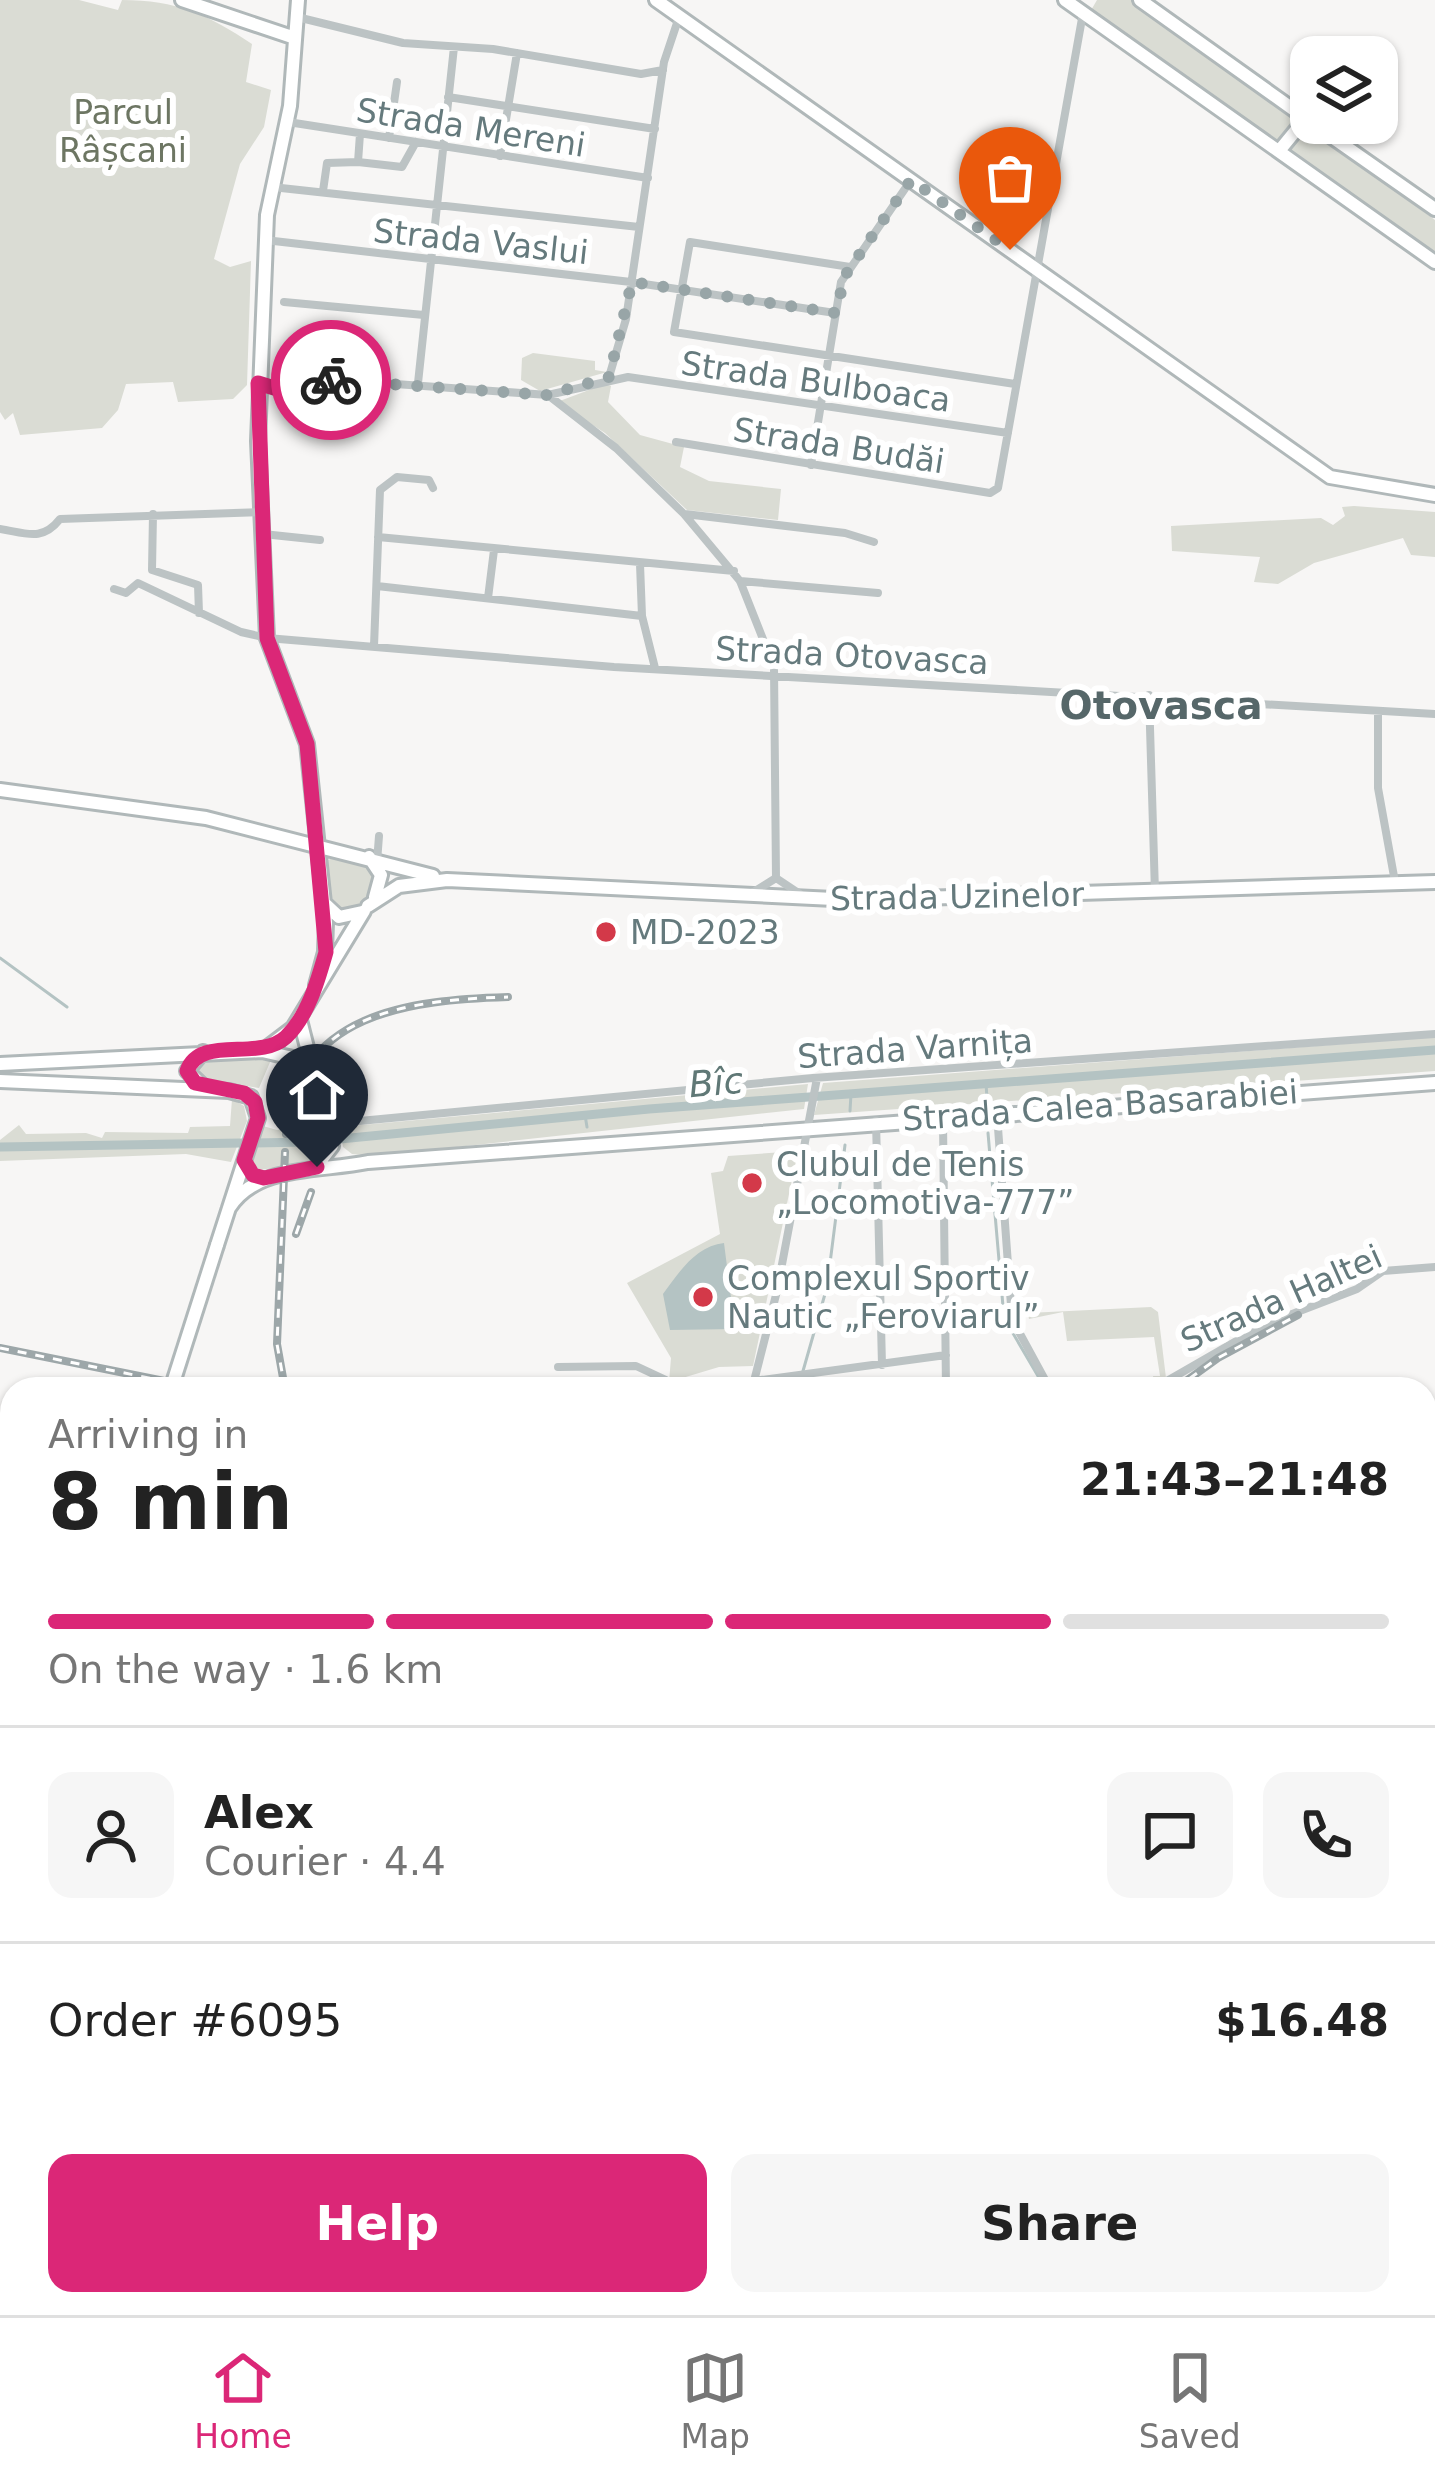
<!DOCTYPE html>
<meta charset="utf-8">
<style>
:root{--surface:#fff;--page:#f6f6f6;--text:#222;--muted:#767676;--line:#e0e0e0;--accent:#db2777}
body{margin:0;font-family:"DejaVu Sans",sans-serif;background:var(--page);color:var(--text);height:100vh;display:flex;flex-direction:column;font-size:45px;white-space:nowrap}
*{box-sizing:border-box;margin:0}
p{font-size:39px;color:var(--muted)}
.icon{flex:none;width:66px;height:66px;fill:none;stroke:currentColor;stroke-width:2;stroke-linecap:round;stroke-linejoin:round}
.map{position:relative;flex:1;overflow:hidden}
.sheet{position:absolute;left:0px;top:1377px;width:1437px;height:939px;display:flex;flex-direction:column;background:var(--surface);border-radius:36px 36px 0 0;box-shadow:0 3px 9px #0004}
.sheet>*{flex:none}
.fabs{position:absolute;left:1290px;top:36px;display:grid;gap:24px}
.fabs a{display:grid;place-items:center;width:108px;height:108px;border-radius:24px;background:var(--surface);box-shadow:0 3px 9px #0004;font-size:60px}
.pin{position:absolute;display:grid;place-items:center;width:102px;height:102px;color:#fff;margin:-123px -51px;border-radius:50% 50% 50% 0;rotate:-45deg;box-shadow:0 0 12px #0007}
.pin .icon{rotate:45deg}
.courier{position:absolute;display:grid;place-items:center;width:120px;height:120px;margin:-60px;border:9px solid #db2777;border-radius:50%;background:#fff;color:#222;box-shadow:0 3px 15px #0007}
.headline em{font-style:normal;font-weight:600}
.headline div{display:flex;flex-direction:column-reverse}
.headline{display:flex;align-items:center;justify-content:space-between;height:204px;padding:0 48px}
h1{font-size:78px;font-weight:600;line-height:90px}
.bar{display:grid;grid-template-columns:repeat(4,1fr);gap:18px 12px;align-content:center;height:144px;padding:0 48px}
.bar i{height:15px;border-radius:9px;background:var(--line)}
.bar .selected{background:var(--accent)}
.bar p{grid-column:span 4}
.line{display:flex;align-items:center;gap:30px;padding:0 48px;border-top:3px solid var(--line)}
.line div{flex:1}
.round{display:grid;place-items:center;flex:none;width:126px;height:126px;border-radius:24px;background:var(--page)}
.action{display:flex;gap:24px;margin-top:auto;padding:24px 48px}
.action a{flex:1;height:138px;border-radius:24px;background:var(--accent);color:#fff;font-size:48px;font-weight:600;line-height:138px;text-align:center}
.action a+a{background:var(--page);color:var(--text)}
.tab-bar{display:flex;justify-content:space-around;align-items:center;height:168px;border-top:3px solid var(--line);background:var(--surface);font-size:33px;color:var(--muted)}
.tab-bar a{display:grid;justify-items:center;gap:6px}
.tab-bar .selected{color:var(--accent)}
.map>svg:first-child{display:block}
</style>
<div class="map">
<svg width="1435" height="2315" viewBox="0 0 1435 2315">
<rect width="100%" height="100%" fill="#f7f6f5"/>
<path fill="#dadcd4" d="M0 0H79L118 10 122 0C176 0 209 15 252 44L246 82 271 90 264 127 240 164 214 259 230 267 251 261 247 385 233 399 178 402 173 382 126 384 118 410 102 428 20 435 13 413 5 420 0 412Z
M1097 0H1132L1299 118 1278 144 1090 12Z
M1310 128 1435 220V257L1288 152 1301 131Z
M533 353 595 361V370L607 372 540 391 521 380 522 358Z
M605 384 611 386 608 402 640 435 684 447 680 467 709 481 781 489 778 520 687 510 605 433 557 402Z
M1354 506 1435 512V557L1411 555 1403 538 1314 563 1278 584 1254 582 1260 557 1172 551 1171 526 1321 518 1333 525 1345 516 1342 507Z
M336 857 368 864 376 871 375 888 349 914 331 908 325 861Z
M1435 1037V1071L814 1115 823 1083Z
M258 1056 271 1060 259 1088 194 1078 190 1065 199 1058Z
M808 1084 804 1109 374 1156 352 1154 343 1147 340 1127Z
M232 1099 244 1106 247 1121 231 1162 186 1154 0 1161V1140L19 1125 26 1134 86 1133 102 1138 105 1132 188 1133 190 1127 230 1126Z
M318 1123 321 1154 316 1161 260 1170 251 1163 263 1126 277 1130Z
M798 1151 753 1366 719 1367 669 1382 671 1358 627 1283 720 1234 711 1173 723 1171 728 1156Z
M1151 1307 1158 1312 1166 1378 1155 1386 1153 1376H1160L1154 1337 1067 1341 1063 1312 1029 1319 1028 1313Z
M1425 1959 1435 1964V2315H994L993 2304H1425Z"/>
<path fill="#b4c3c3" d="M724 1243 735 1329 670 1330 663 1294C679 1272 696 1246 724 1243Z"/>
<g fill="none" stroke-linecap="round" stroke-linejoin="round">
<path stroke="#b4c3c3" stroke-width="3" d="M0 958 67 1007
M986 1083 987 1099
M850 1111 851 1094
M585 1115 587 1127
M988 1133 1004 1318 1045 1388
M803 1371 827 1287 845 1145
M749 2315 752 2304"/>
<path stroke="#b4c3c3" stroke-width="9" d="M0 1147 309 1142 649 1109 1435 1050"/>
<g stroke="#b0b8b9" stroke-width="18">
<path id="major" d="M182 0 295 38
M298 0 290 106 267 215 258 441 267 638 307 744 326 922 325 952 316 985
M656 0 1330 477 1435 495
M1065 0 1435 262
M1140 0 1311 122
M1312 123 1435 209
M1279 151 1306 118
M0 790 206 818 433 876
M369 857 381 875 375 897
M324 903 339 917 362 912
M368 906 399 886 447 880 854 900 1435 882
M300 1020 332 1146 314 1169
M264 1050 293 1028 364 911
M203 1052 187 1071 204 1087
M0 1064 262 1051 293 1058 315 1081
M0 1081 229 1091 251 1097 258 1118 217 1245
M229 1208C257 1164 321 1172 368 1162L1435 1083
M0 1435 12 1436
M1425 1568 1435 1567
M1425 1945 1435 1951
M0 1957 12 1954
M0 2208 12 2205
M332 2304 335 2315"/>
</g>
<g stroke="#b0b7b8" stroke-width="21">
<path id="highway" d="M523 2304 525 2315
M537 2304 540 2315"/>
</g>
<path stroke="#bcc3c4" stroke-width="8" d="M297 17 403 43 493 49 641 74 663 70
M448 97 655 129
M288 122 648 178
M389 138 397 82
M500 156 517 53
M358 162 402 167 416 142
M272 187 639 227
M323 191 327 163 358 162 360 134
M265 240 631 282 835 313
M850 267 690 242 674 332 1015 384
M284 302 424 315
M609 377 626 319 664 62 679 17
M258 383 278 391 340 380 548 395 628 377 1008 433
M418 383 454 47
M548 395 616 448 684 514 740 581 774 667 776 878
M676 442 990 493 998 488 1083 13
M811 465 841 282 911 180
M153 514 152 570 198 585 199 613
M685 514 845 533 874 542
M0 529C26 533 42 542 60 519L261 512
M263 534 320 540
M378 537 734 571
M640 564 642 616 655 668
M740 581 878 593
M377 586 642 616
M114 589 126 593 138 583 241 632 267 638 614 667 1435 714
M488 598 494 550
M374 646 380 490 397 477 429 480 433 488
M1149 695 1155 892
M1378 711V788L1395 882
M377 862 379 836
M776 878 800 894
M752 893 776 878
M997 1114 1012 1319 1050 1389
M876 1121 882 1365
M943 1121 946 1389
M328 1124 813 1078 1435 1034
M558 1367 636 1366 666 1380 664 1389
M754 1381 946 1355
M752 1389 777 1291 817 1078
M1153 1389 1266 1324 1357 1289 1383 1271 1435 1267
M0 1457V1463
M0 1550 12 1548
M0 1631 12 1630
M1425 1660 1435 1659
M1425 1721 1435 1718
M0 1776 12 1774
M1425 1779 1435 1782
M0 1845 12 1847
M0 2045 12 2043
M24 2304 27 2315
M177 2304 180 2315
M439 2304 442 2315
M571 2304 572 2315
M981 2304 984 2315
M469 2315 513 2304
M710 2315V2304"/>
<use href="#major" stroke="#fff" stroke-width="12"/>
<use href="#highway" stroke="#fff" stroke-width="15"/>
<g stroke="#9da7a9" stroke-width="8">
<path id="rail" d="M286 1134C295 1012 411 1000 508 997
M296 1234 311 1192
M0 1348 204 1389
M285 1389 277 1344 285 1152
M1175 1389 1218 1358 1298 1315
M1335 1389 1340 1387
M1425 1434 1435 1435
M1425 1492 1435 1491
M1425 1522 1435 1519"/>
</g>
<use href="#rail" stroke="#fff" stroke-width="3" stroke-dasharray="9" stroke-linecap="butt"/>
<g stroke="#b0b8b9" stroke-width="18" stroke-linecap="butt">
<path id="major-bridge" d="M171 1389 217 1245"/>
</g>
<use href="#major-bridge" stroke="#fff" stroke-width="12"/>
</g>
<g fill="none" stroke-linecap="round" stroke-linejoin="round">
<path stroke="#98a5a7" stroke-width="12" stroke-dasharray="0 21.6" d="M331 380 548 395 609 377 632 282 835 313 846 274 911 180 1010 250"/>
<path stroke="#db2777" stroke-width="15" d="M317 1167 264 1178 253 1175 244 1160 258 1118 255 1102 244 1093 195 1083 187 1071C200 1034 259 1062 286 1037 308 1016 318 980 326 952L307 744 267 638 258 383 284 391 331 380"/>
</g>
<g fill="#d33949" stroke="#fff" stroke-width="4.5">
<circle cx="606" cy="932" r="12"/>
<circle cx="752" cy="1183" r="12"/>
<circle cx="703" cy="1297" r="12"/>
</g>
<g text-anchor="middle" stroke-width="12" stroke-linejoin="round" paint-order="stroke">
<g font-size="33" fill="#6d7663" stroke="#fff">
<text x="123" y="124">Parcul<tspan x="123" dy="38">Râșcani</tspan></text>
</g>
<g font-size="33" fill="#657a7d" stroke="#fff">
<text transform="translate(471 127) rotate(9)" y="12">Strada Mereni</text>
<text transform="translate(481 241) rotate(6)" y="12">Strada Vaslui</text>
<text transform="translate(816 381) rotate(8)" y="12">Strada Bulboaca</text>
<text transform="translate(839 445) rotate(9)" y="12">Strada Budăi</text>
<text transform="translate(852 655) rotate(3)" y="12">Strada Otovasca</text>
<text transform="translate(957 896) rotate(-1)" y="12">Strada Uzinelor</text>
<text transform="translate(915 1048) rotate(-4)" y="12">Strada Varnița</text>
<text transform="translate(1100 1105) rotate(-4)" y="12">Strada Calea Basarabiei</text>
<text transform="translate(1281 1298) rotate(-24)" y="12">Strada Haltei</text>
</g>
<g font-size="33" fill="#657a7d" stroke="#fff" text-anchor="start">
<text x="630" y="944">MD-2023</text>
<text x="776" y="1176">Clubul de Tenis<tspan x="776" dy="38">„Locomotiva-777”</tspan></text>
<text x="727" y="1290">Complexul Sportiv<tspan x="727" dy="38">Nautic „Feroviarul”</tspan></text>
</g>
<g font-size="36" font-style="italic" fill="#607876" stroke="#fff">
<text transform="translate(716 1082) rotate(-5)" y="13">Bîc</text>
</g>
<g font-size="39" font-weight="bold" fill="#566769" stroke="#fff">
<text x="1161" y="719">Otovasca</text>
</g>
</g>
</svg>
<div class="fabs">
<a><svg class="icon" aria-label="layers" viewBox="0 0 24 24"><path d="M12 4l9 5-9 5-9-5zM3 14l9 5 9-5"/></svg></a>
</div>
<div class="pin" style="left:1010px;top:250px;background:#ea580c"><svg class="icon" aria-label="bag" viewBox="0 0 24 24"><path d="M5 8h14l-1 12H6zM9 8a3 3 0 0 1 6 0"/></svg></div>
<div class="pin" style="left:317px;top:1167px;background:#1f2937"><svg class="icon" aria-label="home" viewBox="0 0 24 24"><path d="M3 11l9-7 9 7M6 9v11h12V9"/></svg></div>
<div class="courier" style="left:331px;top:380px"><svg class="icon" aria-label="bike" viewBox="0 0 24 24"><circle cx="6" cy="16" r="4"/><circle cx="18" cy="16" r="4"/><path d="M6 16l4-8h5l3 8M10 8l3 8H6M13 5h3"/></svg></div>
<section class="sheet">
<div class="headline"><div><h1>8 min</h1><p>Arriving in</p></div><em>21:43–21:48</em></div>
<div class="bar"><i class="selected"></i><i class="selected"></i><i class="selected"></i><i></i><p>On the way · 1.6 km</p></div>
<div class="line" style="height:216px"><a class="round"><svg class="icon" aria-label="person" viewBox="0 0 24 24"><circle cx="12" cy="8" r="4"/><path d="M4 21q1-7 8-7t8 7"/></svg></a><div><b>Alex</b><p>Courier · 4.4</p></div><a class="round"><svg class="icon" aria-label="chat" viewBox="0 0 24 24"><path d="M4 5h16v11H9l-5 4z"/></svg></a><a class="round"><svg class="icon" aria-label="phone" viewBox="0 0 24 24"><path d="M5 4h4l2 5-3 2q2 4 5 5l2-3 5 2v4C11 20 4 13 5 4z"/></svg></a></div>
<div class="line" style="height:156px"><div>Order #6095</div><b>$16.48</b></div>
<div class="action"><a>Help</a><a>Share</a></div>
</section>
</div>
<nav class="tab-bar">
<a class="selected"><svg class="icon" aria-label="home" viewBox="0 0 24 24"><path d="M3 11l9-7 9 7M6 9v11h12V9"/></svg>Home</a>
<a><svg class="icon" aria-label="map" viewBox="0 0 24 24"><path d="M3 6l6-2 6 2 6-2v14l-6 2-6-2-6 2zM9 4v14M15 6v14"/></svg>Map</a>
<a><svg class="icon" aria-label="saved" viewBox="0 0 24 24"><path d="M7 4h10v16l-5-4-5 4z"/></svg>Saved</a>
</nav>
